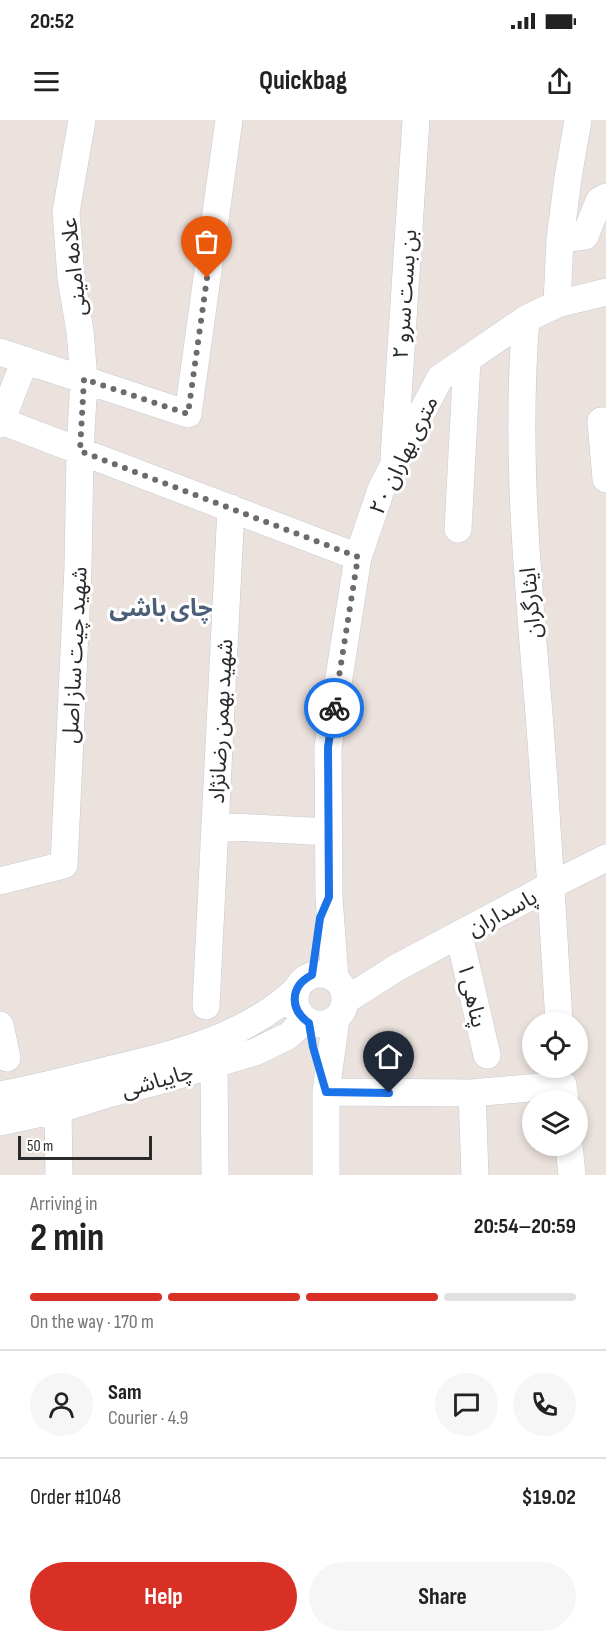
<!DOCTYPE html>
<meta charset="utf-8">
<style>
:root{--surface:#fff;--page:#f6f6f6;--text:#222;--muted:#767676;--line:#e0e0e0;--accent:#d93025}
body{margin:0;font-family:"Sofia Sans Condensed","Noto Sans Arabic",sans-serif;background:var(--page);color:var(--text);height:100vh;display:flex;flex-direction:column;font-size:22px;white-space:nowrap}
*{box-sizing:border-box;margin:0}
p{font-size:20px;color:var(--muted)}
.icon{flex:none;width:33px;height:33px;fill:none;stroke:currentColor;stroke-width:2;stroke-linecap:round;stroke-linejoin:round}
.map{position:relative;height:1055px;overflow:hidden}
.drawer{display:flex;flex-direction:column;background:var(--surface);flex:1}
.drawer>*{flex:none}
.tools{position:absolute;left:522px;top:892px;display:grid;gap:12px}
.tools a{display:grid;place-items:center;width:66px;height:66px;border-radius:50%;background:var(--surface);box-shadow:0 3px 9px #0003;font-size:30px}
.scale{position:absolute;left:18px;bottom:15px;width:134px;box-sizing:border-box;padding-left:6px;border:3px solid #2a2a2a;border-top:0;font-size:16px;line-height:21px;white-space:nowrap;color:#2a2a2a;-webkit-text-stroke:4px #fff;paint-order:stroke}
.pin{position:absolute;display:grid;place-items:center;width:51px;height:51px;color:#fff;margin:-62px -26px;border-radius:50% 50% 50% 0;rotate:-45deg;box-shadow:0 0 6px #0007}
.pin .icon{rotate:45deg}
.courier{position:absolute;display:grid;place-items:center;width:60px;height:60px;margin:-30px;border:4px solid #1a73e8;border-radius:50%;background:#fff;color:#222;box-shadow:0 2px 8px #0007}
.head em{font-style:normal;font-weight:700}
.head div{display:flex;flex-direction:column-reverse}
.head{display:flex;align-items:center;justify-content:space-between;height:102px;padding:0 30px}
h1{font-size:39px;font-weight:700;line-height:45px}
.bar{display:grid;grid-template-columns:repeat(4,1fr);gap:9px 6px;align-content:center;height:72px;padding:0 30px}
.bar i{height:8px;border-radius:4px;background:var(--line)}
.bar .current{background:var(--accent)}
.bar p{grid-column:span 4}
.line{display:flex;align-items:center;gap:15px;padding:0 30px;border-top:2px solid var(--line)}
.line div{flex:1}
.round{display:grid;place-items:center;flex:none;width:63px;height:63px;border-radius:32px;background:var(--page)}
.action{display:flex;gap:12px;margin-top:auto;padding:12px 30px}
.action a{flex:1;height:69px;border-radius:36px;background:var(--accent);color:#fff;font-size:24px;font-weight:700;line-height:69px;text-align:center}
.action a+a{background:var(--page);color:var(--text)}
.status{display:flex;justify-content:space-between;align-items:center;height:42px;padding:0 30px;background:var(--surface);direction:ltr}
.status svg{height:16px;fill:currentColor}
header{display:flex;justify-content:space-between;align-items:center;height:78px;padding:0 30px;background:var(--surface);font-size:27px;font-weight:700}
.map>svg:first-child{display:block}
</style>
<div class="status"><b>20:52</b><svg viewBox="0 0 49 12"><path d="M0 12V9h3v3zM5 12V6h3v6zM10 12V3h3v9zM15 12V0h3v12zM26 1h20v11H26zM47 4h2v5h-2z"/></svg></div>
<header><svg class="icon" aria-label="menu" viewBox="0 0 24 24"><path d="M4 6h16M4 12h16M4 18h16"/></svg>Quickbag<svg class="icon" aria-label="share" viewBox="0 0 24 24"><path d="M12 15V3M7 8l5-5 5 5M5 13v7h14v-7"/></svg></header>
<div class="map">
<svg width="606" height="1055" viewBox="0 0 606 1055">
<rect width="100%" height="100%" fill="#ebe1dd"/>
<g fill="none" stroke-linecap="round" stroke-linejoin="round">
<g stroke="#c5cbd3" stroke-width="28">
<path id="minor" d="M560 119 568 58 578 0
M557 184 560 119 585 116 599 81 606 77
M526 199C515 331 528 463 539 594 547 697 553 800 559 903
M0 232 188 294 229 0
M1 301 358 437
M0 304 25 240
M606 307 601 301 606 359
M394 337 416 0
M231 388 215 706 329 712
M458 409 467 240
M0 761 64 745 78 448 80 331 84 259 80 211 71 158 66 92 82 0
M459 815 487 935
M295 879a25 25 0 1 1 50 0a25 25 0 1 1-50 0Z
M335 859 329 777 328 627 358 437 382 367 440 258 526 199 557 184 606 172
M346 880 398 847 550 766 606 738
M206 886 215 706
M0 905 7 938
M214 944 215 1055
M326 972 472 973 475 1055
M472 973 563 965 565 981
M0 975C36 968 72 959 108 950 176 934 245 918 297 869
M58 989 59 1055
M0 1002 64 988 108 974 155 962 255 932 288 916 306 900
M569 1026 572 1055
M326 1055V972L336 899"/>
</g>
<use href="#minor" stroke="#fff" stroke-width="27"/>
</g>
<g fill="none" stroke-linecap="round" stroke-linejoin="round">
<path stroke="#6e6a69" stroke-width="6" stroke-dasharray="0 10.8" d="M207 158 188 294 84 259 80 331 358 437 334 588"/>
<path stroke="#1a73e8" stroke-width="8" d="M334 588 328 627 329 777 320 798 312 855C290 866 289 889 309 903L313 927 326 972 389 973"/>
</g>
<g text-anchor="middle" stroke-width="6" stroke-linejoin="round" paint-order="stroke">
<g font-size="22" fill="#2a2a2a" stroke="#fff">
<text transform="translate(73 147) rotate(-96)" y="8">علامه امینی</text>
<text transform="translate(404 174) rotate(-86)" y="8">بن بست سرو ۲</text>
<text transform="translate(403 335) rotate(-64)" y="8">۲۰ متری بهاران</text>
<text transform="translate(530 483) rotate(-95)" y="8">ایثارگران</text>
<text transform="translate(74 535) rotate(-87)" y="8">شهید چیت ساز اصل</text>
<text transform="translate(220 601) rotate(-87)" y="8">شهید بهمن رضانژاد</text>
<text transform="translate(502 792) rotate(-28)" y="8">پاسداران</text>
<text transform="translate(473 875) rotate(77)" y="8">پناهی ۱</text>
<text transform="translate(157 960) rotate(-16)" y="8">چایباشی</text>
</g>
<g font-size="24" font-weight="bold" fill="#4d5f78" stroke="#fff">
<text x="161" y="496">چای باشی</text>
</g>
</g>
</svg>
<div class="tools">
<a><svg class="icon" aria-label="locate" viewBox="0 0 24 24"><circle cx="12" cy="12" r="6"/><path d="M12 2v4M12 18v4M2 12h4M18 12h4"/></svg></a>
<a><svg class="icon" aria-label="layers" viewBox="0 0 24 24"><path d="M12 4l9 5-9 5-9-5zM3 14l9 5 9-5"/></svg></a>
</div>
<div class="scale">50 m</div>
<div class="pin" style="left:207px;top:158px;background:#ea580c"><svg class="icon" aria-label="bag" viewBox="0 0 24 24"><path d="M5 8h14l-1 12H6zM9 8a3 3 0 0 1 6 0"/></svg></div>
<div class="pin" style="left:389px;top:973px;background:#1f2937"><svg class="icon" aria-label="home" viewBox="0 0 24 24"><path d="M3 11l9-7 9 7M6 9v11h12V9"/></svg></div>
<div class="courier" style="left:334px;top:588px"><svg class="icon" aria-label="bike" viewBox="0 0 24 24"><circle cx="6" cy="16" r="4"/><circle cx="18" cy="16" r="4"/><path d="M6 16l4-8h5l3 8M10 8l3 8H6M13 5h3"/></svg></div>
</div>
<section class="drawer">
<div class="head"><div><h1>2 min</h1><p>Arriving in</p></div><em>20:54–20:59</em></div>
<div class="bar"><i class="current"></i><i class="current"></i><i class="current"></i><i></i><p>On the way · 170 m</p></div>
<div class="line" style="height:108px"><a class="round"><svg class="icon" aria-label="person" viewBox="0 0 24 24"><circle cx="12" cy="8" r="4"/><path d="M4 21q1-7 8-7t8 7"/></svg></a><div><b>Sam</b><p>Courier · 4.9</p></div><a class="round"><svg class="icon" aria-label="chat" viewBox="0 0 24 24"><path d="M4 5h16v11H9l-5 4z"/></svg></a><a class="round"><svg class="icon" aria-label="phone" viewBox="0 0 24 24"><path d="M5 4h4l2 5-3 2q2 4 5 5l2-3 5 2v4C11 20 4 13 5 4z"/></svg></a></div>
<div class="line" style="height:78px"><div>Order #1048</div><b>$19.02</b></div>
<div class="action"><a>Help</a><a>Share</a></div>
</section>
